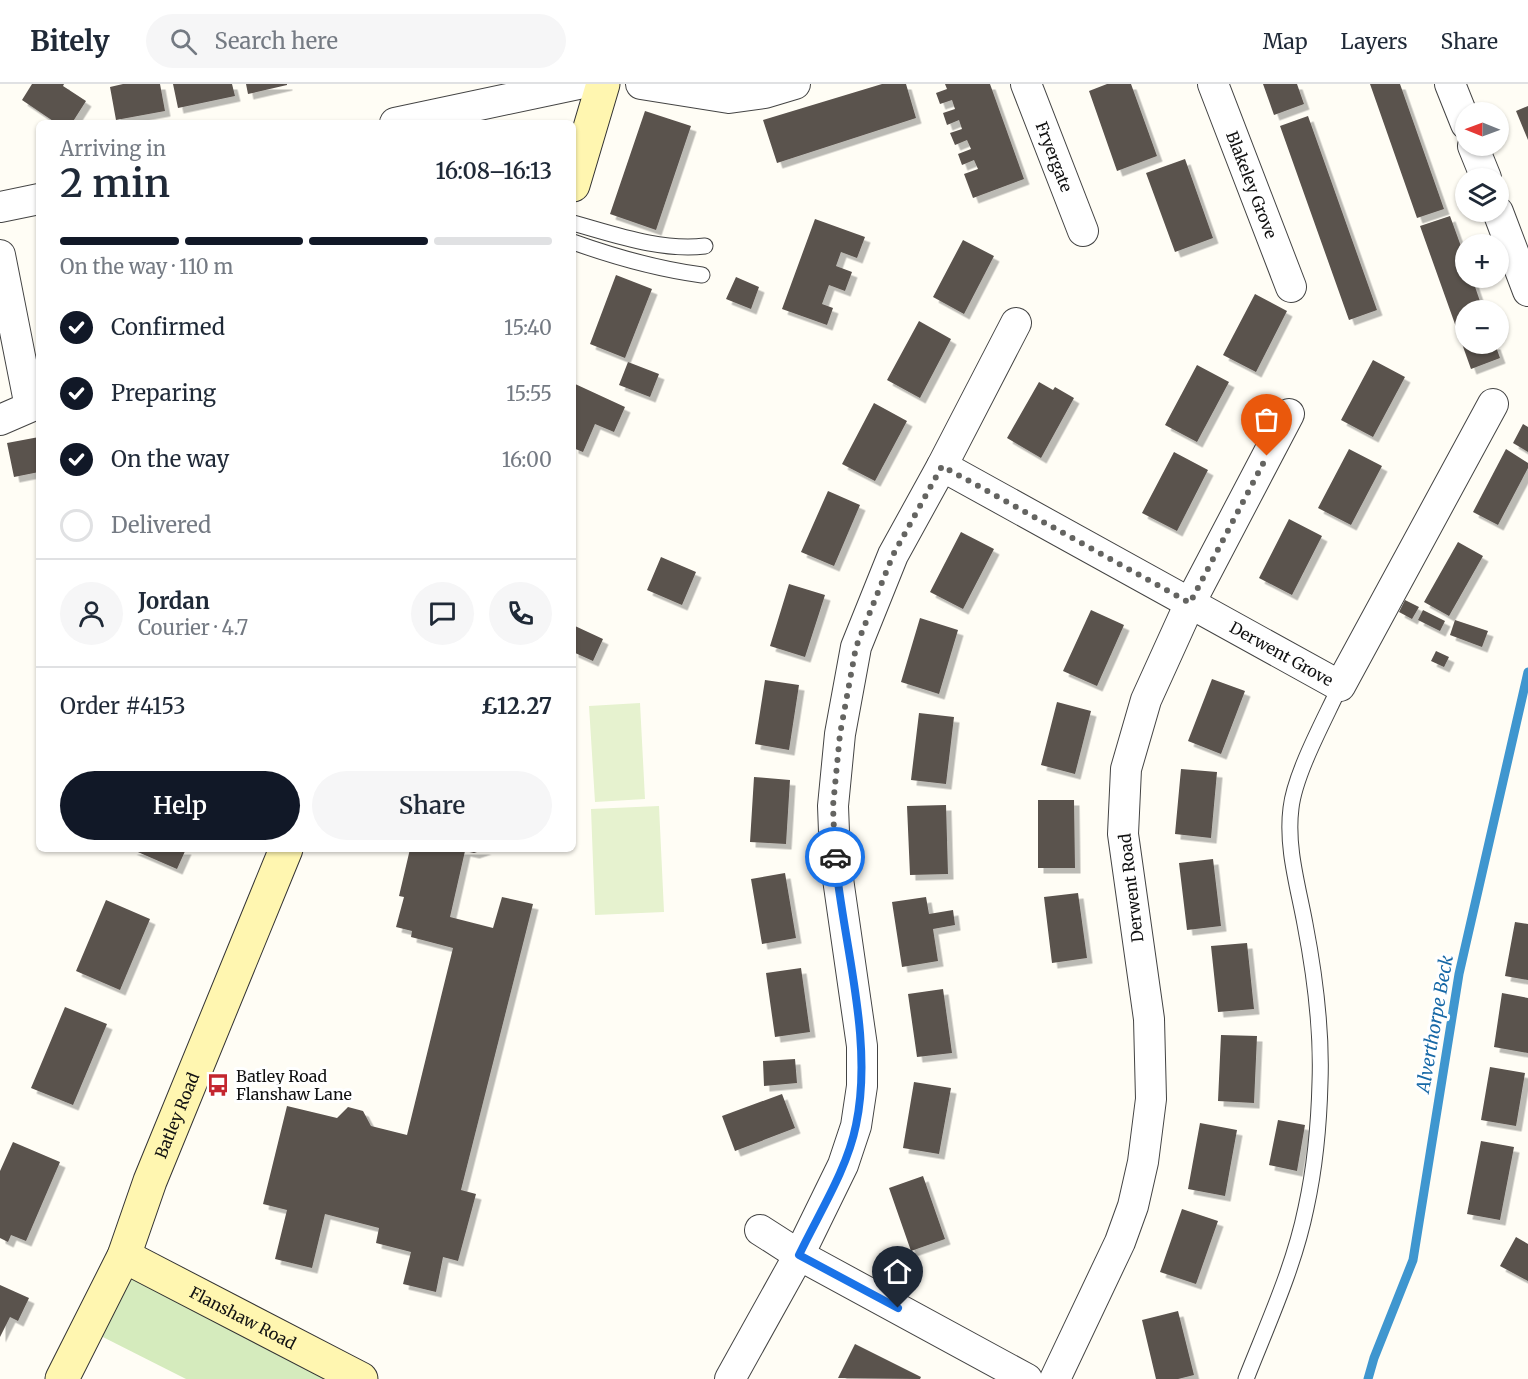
<!DOCTYPE html>
<meta charset="utf-8">
<style>
:root{--surface:#fff;--page:#f6f6f7;--text:#1f2937;--muted:#747a83;--line:#e0e1e3;--accent:#111827}
body{margin:0;font-family:Merriweather,serif;background:var(--page);color:var(--text);height:100vh;display:flex;flex-direction:column;font-size:22px;white-space:nowrap}
*{box-sizing:border-box;margin:0}
p{font-size:20px;color:var(--muted)}
.icon{flex:none;width:33px;height:33px;fill:none;stroke:currentColor;stroke-width:2;stroke-linecap:round;stroke-linejoin:round}
.map{position:relative;flex:1;overflow:hidden}
.panel{position:absolute;left:36px;top:36px;width:540px;height:732px;display:flex;flex-direction:column;background:var(--surface);border-radius:9px;box-shadow:0 2px 4px #0004}
.panel>*{flex:none}
.needle{width:39px;rotate:271deg}
.fabs{position:absolute;left:1455px;top:18px;display:grid;gap:12px}
.fabs a{display:grid;place-items:center;width:54px;height:54px;border-radius:50%;background:var(--surface);box-shadow:0 2px 4px #0004;font-size:30px}
.pin{position:absolute;display:grid;place-items:center;width:51px;height:51px;color:#fff;margin:-62px -26px;border-radius:50% 50% 50% 0;rotate:-45deg;box-shadow:0 0 6px #0007}
.pin .icon{rotate:45deg}
.courier{position:absolute;display:grid;place-items:center;width:60px;height:60px;margin:-30px;border:4px solid #1a73e8;border-radius:50%;background:#fff;color:#222;box-shadow:0 2px 8px #0007}
.headline em{font-style:normal;font-weight:600}
.headline div{display:flex;flex-direction:column-reverse}
.headline{display:flex;align-items:center;justify-content:space-between;height:102px;padding:0 24px}
h1{font-size:39px;font-weight:600;line-height:45px}
.bar{display:grid;grid-template-columns:repeat(4,1fr);gap:9px 6px;align-content:center;height:72px;padding:0 24px}
.bar i{height:8px;border-radius:4px;background:var(--line)}
.bar .selected{background:var(--accent)}
.bar p{grid-column:span 4}
.line{display:flex;align-items:center;gap:15px;padding:0 24px;border-top:2px solid var(--line)}
.line div{flex:1}
.round{display:grid;place-items:center;flex:none;width:63px;height:63px;border-radius:32px;background:var(--page)}
ol{padding:0 24px;list-style:none}
li{display:flex;align-items:center;gap:18px;height:66px}
li p{margin-inline-start:auto}
li .icon{padding:6px;border-radius:50%;background:var(--accent);color:#fff;stroke-width:4}
li:last-child{color:var(--muted)}
li i{width:33px;height:33px;border:3px solid var(--line);border-radius:50%}
.primary-button{display:flex;gap:12px;margin-top:auto;padding:12px 24px}
.primary-button a{flex:1;height:69px;border-radius:36px;background:var(--accent);color:#fff;font-size:24px;font-weight:600;line-height:69px;text-align:center}
.primary-button a+a{background:var(--page);color:var(--text)}
header{display:flex;align-items:center;gap:36px;box-sizing:border-box;height:84px;padding:0 30px;background:var(--surface);border-bottom:2px solid var(--line)}
header strong{font-size:28px}
nav{display:flex;gap:33px;margin-inline-start:auto;font-size:21px}
.search{width:420px;height:54px;background:var(--page);display:flex;align-items:center;gap:15px;box-sizing:border-box;padding:0 21px;border-radius:33px;color:var(--muted);font-size:22px}
.map>svg:first-child{display:block}
</style>
<header>
<strong>Bitely</strong>
<div class="search"><svg class="icon" aria-label="search" viewBox="0 0 24 24"><circle cx="10" cy="10" r="6"/><path d="M15 15l6 6"/></svg>Search here</div>
<nav><a>Map</a><a>Layers</a><a>Share</a></nav>
</header>
<div class="map">
<svg width="1528" height="1295" viewBox="0 0 1528 1295">
<defs>
<filter id="shadow"><feDropShadow dx="5.5" dy="5.5" stdDeviation="0" flood-color="#0004"/></filter>
</defs>
<rect width="100%" height="100%" fill="#fffdf5"/>
<path fill="#d5ebbd" d="M124 1172 361 1295H186L87 1245Z"/>
<path fill="#e6f2cf" d="M640 619 645 715 595 718 589 622Z
M659 722 664 828 595 831 591 725Z"/>
<g fill="none" stroke-linecap="round" stroke-linejoin="round">
<path stroke="#3f96cf" stroke-width="9" d="M1368 1295 1374 1274 1413 1176 1459 890 1528 588"/>
</g>
<path fill="#5a524d" filter="url(#shadow)" d="M32 0H64L63 2 86 17 72 39H56L22 16Z
M123 0H160L165 27 116 36 110 3Z
M173 0H232L235 12 178 24Z
M246 0H287V1L248 10Z
M882 0H906L916 34 777 79 763 36Z
M945 0H990L1024 95 973 114 964 90 978 85 974 76 962 81 958 70 971 65 967 56 955 61 950 49 962 45 959 36 947 41 943 29 955 25 952 16 940 20 936 9 947 5Z
M1107 0H1131L1157 72 1117 87 1089 7Z
M1263 0H1297L1304 20 1274 31Z
M1370 0H1400L1444 125 1417 134Z
M1528 22V56L1516 27Z
M645 27 691 42 656 146 610 130Z
M1308 32 1377 226 1349 236 1280 42Z
M1185 75 1213 154 1175 168 1146 89Z
M1450 132 1466 176V194H1472L1483 226H1466V260H1495L1500 274 1471 285 1420 142Z
M815 135 865 153 857 174 841 168 836 182 852 188 845 207 829 201 822 220 833 224 827 241 782 225Z
M963 156 994 172 964 230 933 213Z
M616 191 652 205 625 274 590 260Z
M736 193 759 203 751 225 726 215Z
M1255 210 1287 227 1256 288 1223 271Z
M919 237 951 255 920 314 887 296Z
M1373 276 1405 293 1373 353 1341 336Z
M628 278 659 290 650 313 619 301Z
M1197 281 1229 298 1197 358 1165 341Z
M1039 298 1053 306 1055 303 1074 314 1041 374 1007 354Z
M573 299 625 323 614 348 595 340 583 368 573 364Z
M874 319 907 337 875 397 842 380Z
M1523 340 1528 343V368L1513 359Z
M39 353V388L14 393 7 359Z
M1349 365 1382 382 1351 441 1318 424Z
M1506 365 1528 379V384L1498 441 1473 428Z
M1174 368 1208 386 1177 447 1142 429Z
M828 407 860 421 834 482 801 468Z
M1289 435 1322 452 1292 511 1259 494Z
M961 448 994 465 963 525 930 508Z
M1458 458 1483 472 1449 532 1424 518Z
M661 473 696 488 682 521 647 506Z
M789 500 825 511 805 573 770 562Z
M1405 516 1419 523 1412 535 1399 528Z
M1091 526 1124 541 1097 602 1063 587Z
M1423 526 1445 537 1440 547 1418 536Z
M920 534 958 546 939 610 901 598Z
M1455 536 1488 547 1482 563 1450 551Z
M575 542 603 555 593 577 573 568Z
M1436 567 1449 573 1444 583 1431 577Z
M1212 595 1245 607 1221 670 1188 657Z
M765 596 799 601 789 666 755 660Z
M1057 618 1091 627 1075 690 1041 681Z
M919 629 954 633 946 700 911 696Z
M1181 685 1217 688 1211 754 1175 750Z
M754 693 790 696 786 760 750 758Z
M1038 716H1074L1075 784H1038Z
M946 721 948 790 910 791 907 722Z
M131 765H186L177 785Z
M410 765H486L474 769 465 767 450 833 493 844 502 813 533 820 461 1106 476 1110 458 1177 443 1173 436 1208 403 1200 411 1168 376 1159 379 1144 325 1130 312 1184 275 1175 287 1126 263 1120 287 1022 337 1034 348 1023 363 1027 371 1042 407 1051 453 864 411 853 412 847 396 843 404 813 399 812Z
M1213 775 1221 842 1187 846 1179 779Z
M785 789 796 854 762 860 751 795Z
M1078 809 1087 874 1052 879 1044 813Z
M926 813 929 830 953 826 955 841 933 845 938 877 902 883 892 818Z
M106 816 150 835 120 906 76 887Z
M1515 838 1528 840V896L1505 892Z
M1247 859 1254 925 1218 928 1211 862Z
M801 884 810 948 775 953 766 889Z
M943 905 952 969 917 973 908 910Z
M1502 909 1528 914V969L1494 963Z
M65 923 107 940 73 1021 31 1004Z
M1221 951 1257 952 1254 1019 1218 1017Z
M795 975 797 999 764 1002 763 977Z
M1490 983 1525 989 1516 1042 1481 1036Z
M914 998 951 1004 939 1070 903 1064Z
M782 1010 795 1044 735 1067 722 1032Z
M1278 1036 1305 1041 1297 1087 1269 1081Z
M1200 1039 1237 1046 1225 1112 1188 1105Z
M1481 1057 1514 1063 1500 1136 1467 1130Z
M13 1058 60 1078 26 1157 11 1151 8 1158 0 1154V1087Z
M923 1092 945 1155 911 1167 889 1104Z
M1182 1125 1218 1137 1196 1200 1160 1188Z
M1516 1153 1528 1160V1197L1500 1182Z
M0 1201 29 1214 18 1237 10 1233 0 1253Z
M1178 1227 1194 1291 1178 1295H1156L1142 1236Z
M855 1260 921 1293 920 1295 838 1294Z"/>
<g fill="none" stroke-linecap="round" stroke-linejoin="round">
<g stroke="#444" stroke-width="17">
<path id="lane" d="M573 139C616 151 660 167 705 162
M573 158C615 173 657 185 702 191
M1246 1295C1268 1239 1294 1183 1306 1124 1315 1083 1319 1040 1320 998 1322 944 1315 892 1305 840 1298 802 1286 763 1291 724 1295 689 1325 635 1340 602"/>
</g>
<g stroke="#444" stroke-width="32">
<g id="street">
<path d="M641 0 729 14 765 9 795 0"/>
<path id="s1" d="M1026 0 1083 147"/>
<path id="s2" d="M1213 0 1291 203"/>
<path d="M1450 0 1466 40"/>
<path d="M395 39 578 0"/>
<path d="M1473 62 1486 94"/>
<path d="M0 123 39 115"/>
<path d="M1498 128 1528 207"/>
<path d="M0 171 30 323 0 336"/>
<path id="s3" d="M942 382 1340 602 1493 320"/>
<path d="M760 1146 799 1171 1027 1295"/>
<path d="M730 1295 799 1171 843 1081 856 1042 862 1002V962L835 774 833 722 840 650 856 563 893 471 942 382 1016 239"/>
<path d="M1055 1295 1120 1158 1133 1122 1143 1078 1151 1015 1149 935 1123 750 1126 685 1146 616 1190 519 1289 330"/>
</g>
</g>
<g stroke="#333" stroke-width="35">
<g id="secondary">
<path d="M573 101 603 0"/>
<path id="s4" d="M124 1172 361 1295"/>
<path id="s5" d="M62 1295 124 1172 150 1097 286 765"/>
</g>
</g>
<use href="#lane" stroke="#fff" stroke-width="15"/>
<use href="#street" stroke="#fff" stroke-width="30"/>
<use href="#secondary" stroke="#fff6b0" stroke-width="33"/>
</g>
<g fill="none" stroke-linecap="round" stroke-linejoin="round">
<path stroke="#646461" stroke-width="6" stroke-dasharray="0 10.8" d="M835 773 833 722 840 650 856 563 893 471 942 382 1190 519 1267 372"/>
<path stroke="#1a73e8" stroke-width="8" d="M835 773C843 859 874 956 856 1041 847 1086 819 1129 799 1171L898 1224"/>
</g>
<defs>
<g id="bus-bare" transform="scale(1.8)"><path d="M-5-6H5V4H4V6H2V4H-2V6H-4V4H-5ZM-3.5-4V0h7V-4ZM-3.5 1.2v1.5H-2V1.2ZM2 1.2v1.5H3.5V1.2Z" fill="#c4262e" stroke="#fff" stroke-width="2.5" paint-order="stroke"/></g>
</defs>
<g fill-rule="evenodd">
<use href="#bus-bare" x="218" y="1001"/>
</g>
<g text-anchor="middle" stroke-width="6" stroke-linejoin="round" paint-order="stroke">
<g font-size="16" fill="#111" stroke="#fff">
<text dy="6" stroke="none"><textPath href="#s1" startOffset="78">Fryergate</textPath></text>
<text dy="6" stroke="none"><textPath href="#s2" startOffset="108">Blakeley Grove</textPath></text>
<text dy="6" stroke="none"><textPath href="#s3" startOffset="388">Derwent Grove</textPath></text>
<text transform="translate(1131 804) rotate(-97)" y="6">Derwent Road</text>
<text dy="6" stroke="none"><textPath href="#s5" startOffset="288">Batley Road</textPath></text>
<text dy="6" stroke="none"><textPath href="#s4" startOffset="134">Flanshaw Road</textPath></text>
</g>
<g font-size="16" fill="#111" stroke="#fff" text-anchor="start">
<text x="236" y="998">Batley Road<tspan x="236" dy="18">Flanshaw Lane</tspan></text>
</g>
<g font-size="18" font-style="italic" fill="#1768a6" stroke="#fff">
<text transform="translate(1435 940) rotate(-80)" y="6">Alverthorpe Beck</text>
</g>
</g>
</svg>
<div class="fabs">
<a><svg class="needle" viewBox="-14 -14 28 28"><path d="M0-13l5 13h-10z" fill="#e53935"/><path d="M0 13l5-13h-10z" fill="#747a83"/></svg></a>
<a><svg class="icon" aria-label="layers" viewBox="0 0 24 24"><path d="M12 4l9 5-9 5-9-5zM3 14l9 5 9-5"/></svg></a>
<a>+</a>
<a>−</a>
</div>
<div class="pin" style="left:1267px;top:372px;background:#ea580c"><svg class="icon" aria-label="bag" viewBox="0 0 24 24"><path d="M5 8h14l-1 12H6zM9 8a3 3 0 0 1 6 0"/></svg></div>
<div class="pin" style="left:898px;top:1224px;background:#1f2937"><svg class="icon" aria-label="home" viewBox="0 0 24 24"><path d="M3 11l9-7 9 7M6 9v11h12V9"/></svg></div>
<div class="courier" style="left:835px;top:773px"><svg class="icon" aria-label="car" viewBox="0 0 24 24"><path d="M5 17H2v-5l4-1 3-4h7l3 4 3 1v5h-3M9 17h6M6 11h13"/><circle cx="7" cy="17" r="2"/><circle cx="17" cy="17" r="2"/></svg></div>
<section class="panel">
<div class="headline"><div><h1>2 min</h1><p>Arriving in</p></div><em>16:08–16:13</em></div>
<div class="bar"><i class="selected"></i><i class="selected"></i><i class="selected"></i><i></i><p>On the way · 110 m</p></div>
<ol>
<li><svg class="icon" aria-label="check" viewBox="0 0 24 24"><path d="M5 12l5 5 9-10"/></svg>Confirmed<p>15:40</p></li>
<li><svg class="icon" aria-label="check" viewBox="0 0 24 24"><path d="M5 12l5 5 9-10"/></svg>Preparing<p>15:55</p></li>
<li><svg class="icon" aria-label="check" viewBox="0 0 24 24"><path d="M5 12l5 5 9-10"/></svg>On the way<p>16:00</p></li>
<li><i></i>Delivered</li>
</ol>
<div class="line" style="height:108px"><a class="round"><svg class="icon" aria-label="person" viewBox="0 0 24 24"><circle cx="12" cy="8" r="4"/><path d="M4 21q1-7 8-7t8 7"/></svg></a><div><b>Jordan</b><p>Courier · 4.7</p></div><a class="round"><svg class="icon" aria-label="chat" viewBox="0 0 24 24"><path d="M4 5h16v11H9l-5 4z"/></svg></a><a class="round"><svg class="icon" aria-label="phone" viewBox="0 0 24 24"><path d="M5 4h4l2 5-3 2q2 4 5 5l2-3 5 2v4C11 20 4 13 5 4z"/></svg></a></div>
<div class="line" style="height:78px"><div>Order #4153</div><b>£12.27</b></div>
<div class="primary-button"><a>Help</a><a>Share</a></div>
</section>
</div>
